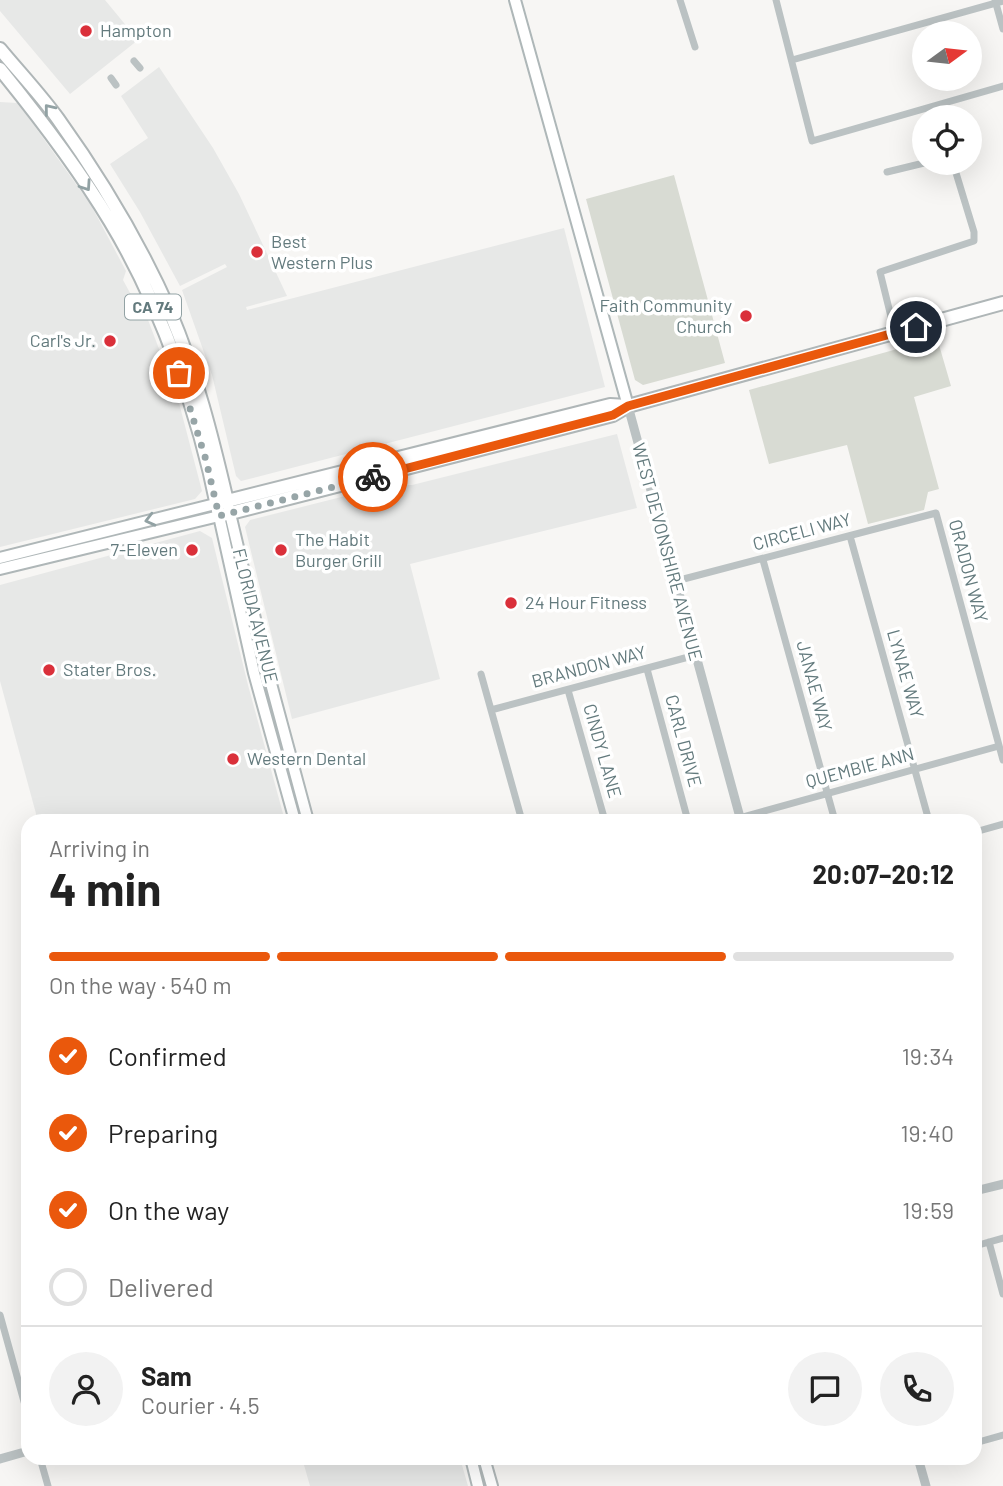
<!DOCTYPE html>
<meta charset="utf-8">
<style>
:root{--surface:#fff;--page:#f2f2f2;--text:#222;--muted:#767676;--line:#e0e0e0;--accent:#ea580c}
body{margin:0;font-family:Barlow,sans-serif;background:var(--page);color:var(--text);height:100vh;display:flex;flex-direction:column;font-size:26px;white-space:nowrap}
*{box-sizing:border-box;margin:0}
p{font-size:23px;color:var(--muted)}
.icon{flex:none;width:38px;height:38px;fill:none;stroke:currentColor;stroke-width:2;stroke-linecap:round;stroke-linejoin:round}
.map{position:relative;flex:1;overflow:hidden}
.details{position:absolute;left:21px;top:814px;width:961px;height:651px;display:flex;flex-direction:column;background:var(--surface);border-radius:21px;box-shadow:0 7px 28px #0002}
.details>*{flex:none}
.needle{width:46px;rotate:75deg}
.buttons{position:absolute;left:912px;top:21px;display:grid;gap:14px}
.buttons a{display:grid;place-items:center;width:70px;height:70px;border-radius:50%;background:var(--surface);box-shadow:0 7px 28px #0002;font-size:35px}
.pin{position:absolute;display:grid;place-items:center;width:60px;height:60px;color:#fff;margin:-30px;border:4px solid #fff;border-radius:50%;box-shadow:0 2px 7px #0007}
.courier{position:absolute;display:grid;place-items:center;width:70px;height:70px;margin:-35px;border:5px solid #ea580c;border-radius:50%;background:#fff;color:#222;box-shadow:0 2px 9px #0007}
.overview em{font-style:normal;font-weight:700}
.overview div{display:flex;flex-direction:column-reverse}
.overview{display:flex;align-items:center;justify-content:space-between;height:119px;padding:0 28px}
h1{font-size:46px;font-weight:700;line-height:52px}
.bar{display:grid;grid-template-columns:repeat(4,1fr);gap:10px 7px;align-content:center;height:84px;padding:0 28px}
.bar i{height:9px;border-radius:5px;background:var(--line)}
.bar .selected{background:var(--accent)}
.bar p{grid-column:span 4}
.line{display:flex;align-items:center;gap:18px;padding:0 28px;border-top:2px solid var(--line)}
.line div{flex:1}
.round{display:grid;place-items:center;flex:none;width:74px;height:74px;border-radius:37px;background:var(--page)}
ol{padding:0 28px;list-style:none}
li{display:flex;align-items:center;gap:21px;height:77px}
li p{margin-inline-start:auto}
li .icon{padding:7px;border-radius:50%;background:var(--accent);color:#fff;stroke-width:4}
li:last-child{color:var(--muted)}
li i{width:38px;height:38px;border:4px solid var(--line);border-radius:50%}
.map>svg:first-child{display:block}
</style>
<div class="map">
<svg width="1003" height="1486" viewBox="0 0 1003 1486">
<rect width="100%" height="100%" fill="#f7f6f4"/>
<path fill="#e7e8e7" d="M0 0H105L138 40 70 94 0 11Z
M159 67 213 148 239 194 287 296 246 307 247 310 564 228 605 387 241 481 236 476 212 375 182 290 227 267 225 264 180 286 140 212 110 164 148 138 121 96Z
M0 102 17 103 31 121 91 205 126 271 123 280 135 302 142 304 178 399 202 491 195 499 0 547Z
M617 434 637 508 410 564 440 679 292 719 245 527 250 520 389 485H412Z
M200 531 212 538 248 685 285 821H38L0 681V585Z
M302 1458H460L468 1486H310Z"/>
<path fill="#d8dbd3" d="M674 175 725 363 643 385 635 380 586 199Z
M937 338 951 386 914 397 939 489 928 492 924 510 868 524 847 445 769 464 749 390Z"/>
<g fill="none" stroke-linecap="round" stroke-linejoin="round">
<g stroke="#aeb7b8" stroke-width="14">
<path id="secondary" d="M515 0 628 406"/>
</g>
<g stroke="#afb7b8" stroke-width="14">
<path id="primary" d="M0 558 227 501 266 665 308 821
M0 569 219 516 254 673 295 821
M471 1458 478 1486
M484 1458 492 1486"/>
</g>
<g stroke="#afb6b7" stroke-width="16">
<path id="trunk" d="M0 49C19 72 40 94 58 119 101 179 140 244 170 312 196 373 212 437 227 501L610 405 627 406
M0 69C39 117 78 168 110 221 161 305 201 419 219 516L613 415 628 406 1003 303"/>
</g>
<path stroke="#bbc2c3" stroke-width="7" d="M680 0 695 47
M776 0 812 141 1003 86
M995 0 1003 29
M792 60 1003 1
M134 61 140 68
M111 78 116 85
M887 172 924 163
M895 333 880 272 974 241V232L953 163
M850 536 929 821
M763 560 835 821
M676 581 936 513 1003 760
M647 669 688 821
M481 674 522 821
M568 690 605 821
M491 710 696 655
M728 821 999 746
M975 832 1003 824
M989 1242 1003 1294
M975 1246 1003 1238
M0 1315 28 1416
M975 1443 1003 1435
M40 1458 48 1486"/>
<path stroke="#bbc2c3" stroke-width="9" d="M628 406 741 821
M975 1191 1003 1184
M918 1458 926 1486
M0 1459 28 1451"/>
<use href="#secondary" stroke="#fff" stroke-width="10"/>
<use href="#primary" stroke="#fff" stroke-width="10"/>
<use href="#trunk" stroke="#fff" stroke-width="12"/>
</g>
<defs><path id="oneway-chevron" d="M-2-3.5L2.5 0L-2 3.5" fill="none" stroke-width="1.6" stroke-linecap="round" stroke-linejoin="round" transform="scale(1.75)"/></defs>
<g stroke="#92a2a4">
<use href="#oneway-chevron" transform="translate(49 109) rotate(-129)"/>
<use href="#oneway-chevron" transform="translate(86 186) rotate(56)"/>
<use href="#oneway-chevron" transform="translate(150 520) rotate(166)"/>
</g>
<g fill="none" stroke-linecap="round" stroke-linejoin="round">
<path stroke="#97a5a7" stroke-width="7" stroke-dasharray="0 12.6" d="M179 373 206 460 219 516 373 477"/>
<path stroke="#ea580c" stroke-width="9" d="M373 477 613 415 628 406 916 327"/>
</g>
<g fill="#da303a" stroke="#fff" stroke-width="2.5">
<circle cx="86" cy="31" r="7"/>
<circle cx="257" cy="252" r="7"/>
<circle cx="746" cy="316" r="7"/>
<circle cx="110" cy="341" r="7"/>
<circle cx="192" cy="550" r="7"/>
<circle cx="281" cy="550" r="7"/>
<circle cx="511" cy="603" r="7"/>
<circle cx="49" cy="670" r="7"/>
<circle cx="233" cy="759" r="7"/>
</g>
<g text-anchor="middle" stroke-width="7" stroke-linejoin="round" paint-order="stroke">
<rect fill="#fff" stroke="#92a2a4" stroke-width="2" x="125" y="294.5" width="56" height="25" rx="5"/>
<g font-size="16" font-weight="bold" fill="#637a7d">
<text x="153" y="313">CA 74</text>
</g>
<g font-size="18" fill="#637a7d" stroke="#fff" text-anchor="start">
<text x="100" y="37">Hampton</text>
<text x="271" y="248">Best<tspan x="271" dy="21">Western Plus</tspan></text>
<text x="732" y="312" text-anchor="end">Faith Community<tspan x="732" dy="21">Church</tspan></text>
<text x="96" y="347" text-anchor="end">Carl's Jr.</text>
<text x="295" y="546">The Habit<tspan x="295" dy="21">Burger Grill</tspan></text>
<text x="178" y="556" text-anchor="end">7-Eleven</text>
<text x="525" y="609">24 Hour Fitness</text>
<text x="63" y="676">Stater Bros.</text>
<text x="247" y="765">Western Dental</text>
</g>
<g font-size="18" fill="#637a7d" stroke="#fff">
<text transform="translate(802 532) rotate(-15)" y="6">CIRCELI WAY</text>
<text transform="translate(667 552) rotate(75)" y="6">WEST DEVONSHIRE AVENUE</text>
<text transform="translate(968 571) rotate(75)" y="6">ORADON WAY</text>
<text transform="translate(255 616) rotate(76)" y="6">FLORIDA AVENUE</text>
<text transform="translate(589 667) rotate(-15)" y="6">BRANDON WAY</text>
<text transform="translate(905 674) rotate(74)" y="6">LYNAE WAY</text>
<text transform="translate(814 686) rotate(75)" y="6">JANAE WAY</text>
<text transform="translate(683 741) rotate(75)" y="6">CARL DRIVE</text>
<text transform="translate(602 751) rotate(74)" y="6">CINDY LANE</text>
<text transform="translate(860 768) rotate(-15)" y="6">QUEMBIE ANN</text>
</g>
</g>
</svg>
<div class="buttons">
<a><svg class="needle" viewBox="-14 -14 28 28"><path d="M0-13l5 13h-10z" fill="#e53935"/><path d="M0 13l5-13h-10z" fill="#767676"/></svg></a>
<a><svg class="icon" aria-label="locate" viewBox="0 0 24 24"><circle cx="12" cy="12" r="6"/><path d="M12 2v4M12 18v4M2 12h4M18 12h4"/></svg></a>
</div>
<div class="pin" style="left:179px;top:373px;background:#ea580c"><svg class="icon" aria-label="bag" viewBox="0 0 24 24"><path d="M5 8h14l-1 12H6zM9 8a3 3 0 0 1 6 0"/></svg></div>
<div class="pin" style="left:916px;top:327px;background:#1f2937"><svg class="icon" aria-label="home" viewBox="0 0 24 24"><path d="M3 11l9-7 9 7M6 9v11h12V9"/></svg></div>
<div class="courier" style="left:373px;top:477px"><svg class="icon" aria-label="bike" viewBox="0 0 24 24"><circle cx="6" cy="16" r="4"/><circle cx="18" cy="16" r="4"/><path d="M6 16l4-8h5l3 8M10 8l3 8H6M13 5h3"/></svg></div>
<section class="details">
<div class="overview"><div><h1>4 min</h1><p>Arriving in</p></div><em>20:07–20:12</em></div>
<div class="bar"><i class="selected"></i><i class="selected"></i><i class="selected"></i><i></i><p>On the way · 540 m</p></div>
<ol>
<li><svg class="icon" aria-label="check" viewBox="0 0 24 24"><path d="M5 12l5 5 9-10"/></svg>Confirmed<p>19:34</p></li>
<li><svg class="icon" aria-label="check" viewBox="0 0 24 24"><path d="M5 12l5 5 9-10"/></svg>Preparing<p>19:40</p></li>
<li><svg class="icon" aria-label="check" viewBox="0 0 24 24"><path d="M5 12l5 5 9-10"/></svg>On the way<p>19:59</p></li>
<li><i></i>Delivered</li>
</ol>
<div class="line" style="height:126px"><a class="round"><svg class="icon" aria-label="person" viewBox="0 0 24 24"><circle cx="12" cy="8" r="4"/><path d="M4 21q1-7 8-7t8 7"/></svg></a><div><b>Sam</b><p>Courier · 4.5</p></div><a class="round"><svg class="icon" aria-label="chat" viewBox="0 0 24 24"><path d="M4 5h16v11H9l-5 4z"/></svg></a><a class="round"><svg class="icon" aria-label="phone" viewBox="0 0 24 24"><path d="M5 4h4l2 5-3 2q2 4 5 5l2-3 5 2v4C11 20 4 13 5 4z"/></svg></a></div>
</section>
</div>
